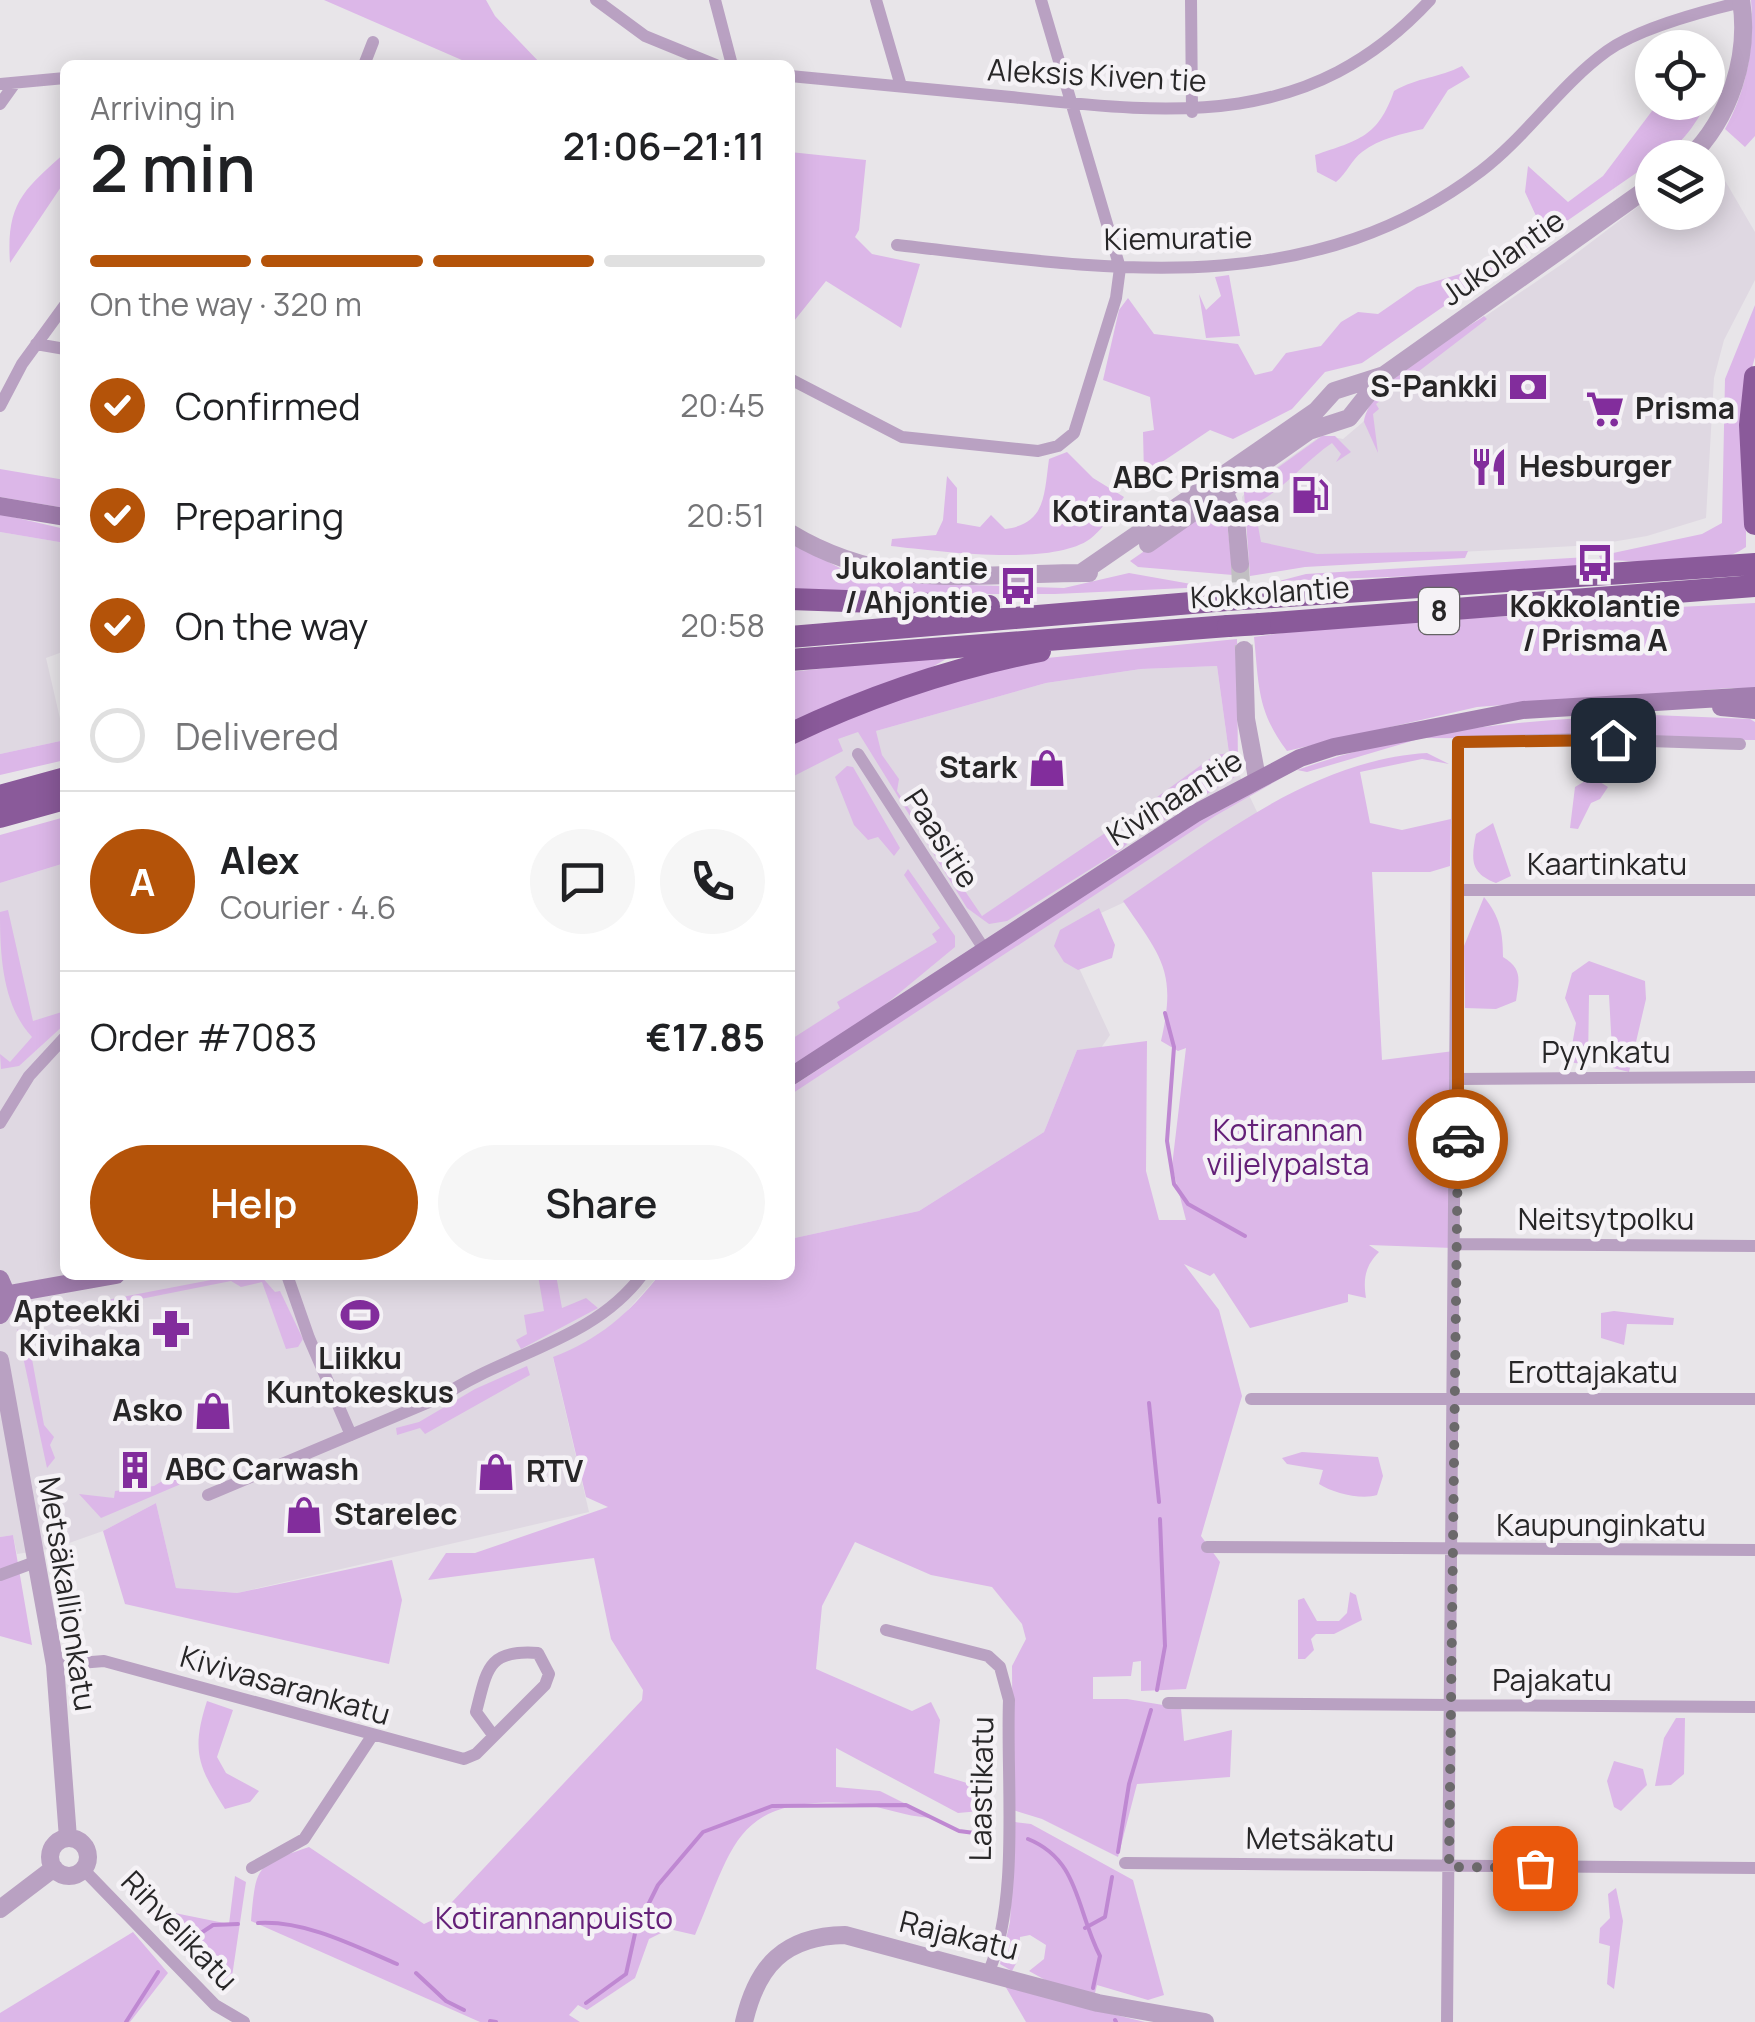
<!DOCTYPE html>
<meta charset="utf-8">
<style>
:root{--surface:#fff;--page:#f6f6f6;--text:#202124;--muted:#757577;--line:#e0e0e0;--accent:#b45309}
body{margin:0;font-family:Manrope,sans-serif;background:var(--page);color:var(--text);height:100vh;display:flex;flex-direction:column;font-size:38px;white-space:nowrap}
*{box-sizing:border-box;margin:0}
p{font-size:32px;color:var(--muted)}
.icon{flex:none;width:55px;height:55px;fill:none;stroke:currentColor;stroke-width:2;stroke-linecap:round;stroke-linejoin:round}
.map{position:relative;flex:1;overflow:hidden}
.drawer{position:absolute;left:60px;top:60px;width:735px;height:1220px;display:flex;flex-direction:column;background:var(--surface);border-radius:15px;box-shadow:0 5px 25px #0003}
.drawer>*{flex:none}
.fabs{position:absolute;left:1635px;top:30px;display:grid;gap:20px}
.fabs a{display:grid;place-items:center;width:90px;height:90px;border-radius:50%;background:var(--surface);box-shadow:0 5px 25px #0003;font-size:50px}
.pin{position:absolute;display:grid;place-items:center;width:85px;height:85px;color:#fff;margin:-42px;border-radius:20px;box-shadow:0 5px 15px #0006}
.courier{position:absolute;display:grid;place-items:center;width:100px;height:100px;margin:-50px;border:8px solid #b45309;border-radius:50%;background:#fff;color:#222;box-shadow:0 2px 12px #0007}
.summary em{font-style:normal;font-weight:600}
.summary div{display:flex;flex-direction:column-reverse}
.summary{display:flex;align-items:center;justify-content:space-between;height:170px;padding:0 30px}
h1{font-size:65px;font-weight:600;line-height:75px}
.bar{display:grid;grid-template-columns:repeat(4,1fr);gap:15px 10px;align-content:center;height:120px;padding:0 30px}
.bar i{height:12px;border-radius:8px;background:var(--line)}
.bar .selected{background:var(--accent)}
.bar p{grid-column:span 4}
.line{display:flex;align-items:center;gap:25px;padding:0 30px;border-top:2px solid var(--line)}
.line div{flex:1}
.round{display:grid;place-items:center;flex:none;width:105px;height:105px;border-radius:52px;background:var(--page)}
ol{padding:0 30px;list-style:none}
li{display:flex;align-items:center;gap:30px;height:110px}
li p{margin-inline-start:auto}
li .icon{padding:10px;border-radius:50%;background:var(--accent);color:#fff;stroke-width:4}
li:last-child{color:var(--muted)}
li i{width:55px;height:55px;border:5px solid var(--line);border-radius:50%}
.primary-button{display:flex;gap:20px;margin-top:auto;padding:20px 30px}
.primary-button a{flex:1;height:115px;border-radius:60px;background:var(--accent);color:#fff;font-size:40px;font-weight:600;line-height:115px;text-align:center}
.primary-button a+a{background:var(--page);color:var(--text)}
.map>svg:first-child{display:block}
</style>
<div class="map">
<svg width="1755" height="2022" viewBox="0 0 1755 2022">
<rect width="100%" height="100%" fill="#e8e5e9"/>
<path fill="#dfd8e2" d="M1710 155 1755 232V280L1724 340 1714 378 1706 518 1647 536 1594 545 1251 563 1242 497 1250 486 1322 435 1343 439 1363 422 1381 389 1393 379 1565 262 1652 196V212H1708Z
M0 532 65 543V651L46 658 65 740 0 754Z
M1217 666 1229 753 1258 814 1127 901 1062 931 1110 1035 1101 1048 1077 1050 1044 1132 919 1211 790 1239V752L852 726 876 731 1046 683 1141 669Z
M65 863V1275H659L619 1320 588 1344 553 1358 589 1512 237 1593 176 1588 156 1503 103 1531 55 1548 17 1554 13 1535 0 1537V883Z"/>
<path fill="#dcb7e8" d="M324 0H486L495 16 542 65H463L464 61Z
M1751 0H1755V136L1745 147 1725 129C1747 90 1755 44 1751 0Z
M1462 66 1470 77 1448 90 1423 129C1402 134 1380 138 1362 152 1352 159 1347 173 1336 182L1317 172 1315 155C1359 140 1378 137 1394 91 1418 77 1439 78 1462 66Z
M1658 103H1707C1696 123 1677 154 1652 158V162L1362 363 1325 372 1292 409 1233 439 1210 430 1144 474 1143 432 1154 430 1150 397 1103 380 1119 310 1128 298 1154 334 1238 344 1255 375 1272 371 1286 353 1321 346 1341 322 1358 312 1378 314 1417 287 1463 273 1516 244 1537 218 1525 192 1528 166 1568 202 1603 176Z
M790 152 866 160 859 230 855 237 872 254 920 264 901 328 826 281 790 326Z
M65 153V181L10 263C6 204 23 190 65 153Z
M1229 275 1240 336 1206 338 1199 294 1206 310 1221 296 1215 277Z
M1755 305V357L1746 389V547C1709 573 1644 560 1601 560L1599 556 1702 534 1722 523 1725 379Z
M1484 316 1487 319 1376 404 1379 409 1373 414 1378 453 1364 422C1369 382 1452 338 1484 316Z
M1322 436H1335L1351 452 1336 462 1341 454 1332 443C1305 461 1283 491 1254 504L1261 542 1317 554 1468 551 1465 558 1305 567 1250 576 1244 492Z
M1067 452 1093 478 1124 497C1115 511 1103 529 1090 539 1051 567 937 551 891 546L892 539 936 535 943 520 947 476 957 488V523L980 527 991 515 1005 529C1046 524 1044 495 1049 459Z
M0 469 65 480V508L0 497Z
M1215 507 1227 522 1233 575 1138 567 1130 561 1205 509Z
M0 514 65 529V543L0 532Z
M790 542 840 568 907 583 1064 588 1129 573 1208 587 1055 594H790Z
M1588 557 1589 564 1554 571 1279 581 1306 574Z
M1755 603V691L1731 688 1477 707 1287 751C1257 711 1259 686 1254 637L1340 625Z
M1237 639 1238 775 1159 823 1148 821 1142 808 1215 755 1229 753 1217 666 1141 669 1046 683 876 731 882 755 899 779 897 791 982 916 1117 825 1128 843 1121 850 1007 921 989 924 967 908 858 732 838 739 843 751 790 778V740L916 688 1037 659Z
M953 655 934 666 790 728V672Z
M1653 715 1750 719 1755 722V740L1422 738 1307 772 1297 770C1414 728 1529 719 1653 715Z
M65 740V760L0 775V754Z
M1427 753 1449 764 1422 759 1360 772 1370 823 1402 830 1451 819 1450 866 1430 872H1372L1382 1060 1454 1051 1453 1248 1369 1245 1379 1252C1365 1266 1363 1279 1366 1298L1348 1294V1302L1250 1328 1214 1273 1210 1276 1184 1264 1219 1310 1242 1396 1201 1536 1220 1562 1186 1689 1141 1691V1661L1133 1662 1131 1676 1093 1677V1699H1127L1181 1708 1184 1741 1232 1730 1230 1777 1137 1784 1118 1857 1042 1819 1013 1810 1012 1666 1026 1639 1022 1624 992 1587 931 1575 855 1542 822 1606 816 1669 912 1711 931 1702 940 1720 934 1773 977 1786 980 1811 958 1813 836 1748V1787L880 1791 934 1818C902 1817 878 1804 851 1803 734 1797 734 1845 695 1935L669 1929 649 1939 635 1978 587 2010 578 2005 569 2015 580 2022H480L251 1921C256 1865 256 1865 309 1847L424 1924 437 1918 642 1700 643 1690 611 1639 594 1558 428 1580 446 1553H475L608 1507 586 1497 553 1357C598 1340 629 1314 659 1275H790V1239L919 1211 1044 1132 1077 1050 1147 1041 1146 1171 1159 1220H1186L1172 1166 1186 1048 1178 1051 1161 1041C1177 971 1162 958 1123 901 1216 839 1312 760 1427 753Z
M847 766 853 767 900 848 894 856 878 837 868 840 854 825 835 777Z
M1285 776 1215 816 790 1095V1088L1187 828Z
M1592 777 1608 787 1600 799 1591 803 1578 829 1570 828 1575 787Z
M65 817V863L0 883V835Z
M1493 823 1511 876 1496 883C1470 873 1471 860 1476 834Z
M908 869 955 936V947L869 1018 790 1068V1040L840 1008 837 1002 937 942 932 934 940 928 904 875Z
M1484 897C1500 917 1503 932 1503 957 1523 969 1519 980 1516 1001L1496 1009 1465 1008 1464 946Z
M1099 908 1115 945 1112 958 1078 970 1064 962 1054 946 1060 930Z
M8 910 33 1021 65 1011V1024L19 1066 1 1069 0 1054 10 1062 32 1037C2 1005 0 954 0 912Z
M1589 961 1645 981 1646 999 1629 1072 1613 1068 1609 995H1589L1588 1065 1569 1062 1576 1023 1565 998 1572 973Z
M237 1275 261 1276 275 1292 280 1291 303 1339 298 1347 286 1349 262 1282 241 1287 231 1281 25 1322 23 1316Z
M538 1275H556L562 1308 586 1298 598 1308 521 1349 516 1340 527 1334 524 1315 544 1311Z
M1614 1311 1674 1318 1673 1325 1627 1324 1624 1345 1601 1338V1313Z
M17 1329 28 1337 44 1425 54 1437 50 1445 55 1458 47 1468Z
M527 1366 530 1375 425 1434 420 1428 397 1435 396 1428 419 1422 475 1389Z
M1302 1452 1378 1457 1383 1476 1377 1495C1361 1500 1333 1493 1319 1484L1323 1470 1287 1464 1282 1458Z
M179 1471 181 1484 101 1518 79 1494 114 1498 115 1491 154 1486Z
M156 1503 176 1588 237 1593 392 1560 402 1600 389 1664 125 1604 103 1531Z
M13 1535 32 1645 0 1636V1537Z
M1350 1592 1356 1595 1362 1620 1334 1634H1316L1311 1639 1314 1650 1305 1659H1298V1600L1304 1598 1317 1621H1339L1347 1613Z
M207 1701 233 1710 217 1757 226 1773 259 1791 250 1802 225 1809C198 1766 191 1751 207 1701Z
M1676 1718H1685L1684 1774 1671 1785 1655 1786 1664 1738Z
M1614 1761 1643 1769 1647 1785 1621 1811 1614 1807 1607 1781Z
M1015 1822 1031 1824 1133 1880 1164 1995 1148 2000 1097 1985 1091 2009 1145 2022H1026L1004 1984 1047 1981 1029 1971 1044 1959 1046 1945 1030 1935 1020 1937 1019 1958 1012 1971 1000 1964 1010 1922Z
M235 1876 246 1882 230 1990 145 1907 229 1924Z
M1616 1888 1623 1921 1614 1989 1607 1984 1610 1946 1599 1943 1600 1928 1610 1918 1608 1894Z
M133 1932 168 1973 130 2022H0V2013Z"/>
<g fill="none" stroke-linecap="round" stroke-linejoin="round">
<path stroke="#bf88d2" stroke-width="4" d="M1165 1013 1174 1047 1167 1141 1174 1184 1188 1204 1245 1236
M1149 1403 1159 1502
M1157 1690 1165 1646 1160 1519
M1028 1839C1080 1860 1076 1910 1100 1956L1093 1988
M1118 1852 1129 1784 1151 1710
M258 1923C305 1920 355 1946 397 1964
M1085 1928 1105 1917 1112 1877
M186 1943 213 1925 238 1924
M416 1973 446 2001 464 2010
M586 2003 626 1974 636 1929 658 1885 703 1832 772 1806 906 1805 959 1831 990 1835
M1115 2020 1116 2022
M490 2021 496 2022
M126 2022 158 1972"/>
<path stroke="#c1bfc2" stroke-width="18" stroke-dasharray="18 9" stroke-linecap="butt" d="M1240 564 1244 650"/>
<path stroke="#b9a1c2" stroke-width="12" d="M596 0 645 36 716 65
M715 0 732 65
M876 0 901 86
M1191 0 1192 112
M364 65 373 42
M790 76C864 83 937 90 1011 97 1172 114 1309 131 1430 0
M0 84 65 78
M0 104 15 83
M897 245C1100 268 1305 305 1481 171 1527 136 1560 85 1607 51 1638 29 1704 11 1742 2
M36 344 65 349
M790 379 902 437 1038 451 1058 446 1074 433 1116 298 1120 268 1041 0
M0 406 22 364 65 305
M858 754 984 949
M1459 890H1755
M1458 1079 1755 1077
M0 1123 29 1076 65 1037
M1456 1244 1755 1246
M287 1275 309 1338 351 1435
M1251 1399H1755
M208 1495 441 1397C506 1353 593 1341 642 1275
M1207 1547 1755 1550
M0 1575 38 1561
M886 1630 988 1656 1000 1667 1009 1700C1006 1780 1020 1899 989 1971
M55 1665 104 1661 464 1759 476 1754 545 1685 549 1674 538 1653C487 1649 487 1670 476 1712L493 1735
M1168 1703 1755 1707
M1125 1863 1755 1868
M252 1868 304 1839 372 1736
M83 1869 215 2005 244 2022
M1447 2022 1458 742 1589 739 1740 744"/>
<path stroke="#b9a1c2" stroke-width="18" d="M1689 158C1730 118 1750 56 1741 0
M1219 479 1236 519 1240 564
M790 533C891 594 979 572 1089 573
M1148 544 1309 431 1349 418 1380 379
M1081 573 1316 411 1334 391 1384 375 1652 185
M1244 650 1246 719 1257 778
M0 1360 55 1665 68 1838
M50 1857a19 19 0 1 1 38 0a19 19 0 1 1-38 0Z
M0 1909 54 1868
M744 2022C757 1966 784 1936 845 1935L1098 2003 1205 2022"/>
<path stroke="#a27eaf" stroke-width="18" d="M0 506 65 517
M1721 707 1755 710
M790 1077 1196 813 1300 758 1334 747 1523 710 1755 696
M0 1279 9 1300 0 1315
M9 1294 116 1275"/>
<path stroke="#8a5a9a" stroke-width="22" d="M1755 377 1750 425 1755 524
M1257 598 1755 564
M790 599 989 606
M1260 624 1755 586
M790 637 1227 600
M790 660 1228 626
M790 734C870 696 953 668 1040 651
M0 796 65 778
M0 817 65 799"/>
<path stroke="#8a5a9a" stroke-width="22" d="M1227 600 1257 598
M1228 626 1260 624"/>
</g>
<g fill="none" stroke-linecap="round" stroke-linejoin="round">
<path stroke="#6b696b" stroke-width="10" stroke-dasharray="0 18" d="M1458 1139 1449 1867 1535 1868"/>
<path stroke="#b45309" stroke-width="12" d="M1458 1139V742L1613 740"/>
</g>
<defs>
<g id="bank-bare" transform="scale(3)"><path d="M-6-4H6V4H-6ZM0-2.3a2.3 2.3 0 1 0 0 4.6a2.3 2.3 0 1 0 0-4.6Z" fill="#822d9c" stroke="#f5f2f6" stroke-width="2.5" paint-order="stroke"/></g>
<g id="supermarket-bare" transform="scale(3)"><path d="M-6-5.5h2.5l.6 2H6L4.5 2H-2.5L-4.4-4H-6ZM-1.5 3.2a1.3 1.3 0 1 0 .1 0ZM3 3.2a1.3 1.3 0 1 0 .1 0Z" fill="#822d9c" stroke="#f5f2f6" stroke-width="2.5" paint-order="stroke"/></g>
<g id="restaurant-bare" transform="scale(3)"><path d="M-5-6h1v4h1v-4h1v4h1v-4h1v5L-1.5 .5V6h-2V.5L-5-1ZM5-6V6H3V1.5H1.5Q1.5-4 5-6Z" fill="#822d9c" stroke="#f5f2f6" stroke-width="2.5" paint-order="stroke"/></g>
<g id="fuel-bare" transform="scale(3)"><path d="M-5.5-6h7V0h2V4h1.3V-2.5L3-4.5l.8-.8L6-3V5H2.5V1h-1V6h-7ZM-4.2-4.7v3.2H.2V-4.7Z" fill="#822d9c" stroke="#f5f2f6" stroke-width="2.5" paint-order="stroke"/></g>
<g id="bus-bare" transform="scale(3)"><path d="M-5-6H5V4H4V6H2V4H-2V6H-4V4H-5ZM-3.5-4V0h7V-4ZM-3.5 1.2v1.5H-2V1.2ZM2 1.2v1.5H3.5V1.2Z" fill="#822d9c" stroke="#f5f2f6" stroke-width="2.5" paint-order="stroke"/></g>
<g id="shop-bare" transform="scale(3)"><path d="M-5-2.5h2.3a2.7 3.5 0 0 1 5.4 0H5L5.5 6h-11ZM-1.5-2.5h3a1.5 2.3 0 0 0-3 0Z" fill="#822d9c" stroke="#f5f2f6" stroke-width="2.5" paint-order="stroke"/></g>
<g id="stadium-bare" transform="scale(3)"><path d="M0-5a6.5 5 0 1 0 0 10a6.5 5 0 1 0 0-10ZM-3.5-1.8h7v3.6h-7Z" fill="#822d9c" stroke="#f5f2f6" stroke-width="2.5" paint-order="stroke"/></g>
<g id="pharmacy-bare" transform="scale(3)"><path d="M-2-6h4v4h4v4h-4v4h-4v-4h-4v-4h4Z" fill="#822d9c" stroke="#f5f2f6" stroke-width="2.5" paint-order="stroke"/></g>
<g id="building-bare" transform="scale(3)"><path d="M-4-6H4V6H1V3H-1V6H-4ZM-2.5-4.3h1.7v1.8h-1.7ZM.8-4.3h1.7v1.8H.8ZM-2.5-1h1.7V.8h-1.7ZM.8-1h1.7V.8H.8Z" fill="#822d9c" stroke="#f5f2f6" stroke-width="2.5" paint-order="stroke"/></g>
</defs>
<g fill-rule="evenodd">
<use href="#bank-bare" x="1528" y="387"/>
<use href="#supermarket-bare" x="1605" y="409"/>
<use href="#restaurant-bare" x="1489" y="467"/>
<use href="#fuel-bare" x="1310" y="495"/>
<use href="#bus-bare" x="1595" y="563"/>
<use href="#bus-bare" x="1018" y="586"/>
<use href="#shop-bare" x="1047" y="768"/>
<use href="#stadium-bare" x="360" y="1315"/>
<use href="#pharmacy-bare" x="171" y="1329"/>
<use href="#shop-bare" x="213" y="1411"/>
<use href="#building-bare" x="135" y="1470"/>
<use href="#shop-bare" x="496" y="1472"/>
<use href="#shop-bare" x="304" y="1515"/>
</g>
<g text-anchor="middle" stroke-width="9" stroke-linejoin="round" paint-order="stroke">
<rect fill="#f5f2f6" stroke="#656365" stroke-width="2.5" x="1419" y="588" width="40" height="46" rx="8"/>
<g font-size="28" font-weight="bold" fill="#272627">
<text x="1439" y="621">8</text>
</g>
<g font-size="30" fill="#272627" stroke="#f5f2f6">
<text transform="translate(1097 76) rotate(3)" y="10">Aleksis Kiven tie</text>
<text transform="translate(1178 239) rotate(-1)" y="10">Kiemuratie</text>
<text transform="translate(1503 258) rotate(-35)" y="10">Jukolantie</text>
<text transform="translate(1270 593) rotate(-4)" y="10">Kokkolantie</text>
<text transform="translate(1175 798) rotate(-32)" y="10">Kivihaantie</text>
<text transform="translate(941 839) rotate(57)" y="10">Paasitie</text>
<text x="1607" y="875">Kaartinkatu</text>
<text x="1606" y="1063">Pyynkatu</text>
<text x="1606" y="1230">Neitsytpolku</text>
<text x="1593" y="1383">Erottajakatu</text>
<text x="1601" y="1536">Kaupunginkatu</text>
<text transform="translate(67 1594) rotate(81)" y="10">Metsäkallionkatu</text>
<text x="1552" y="1691">Pajakatu</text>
<text transform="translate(285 1686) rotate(16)" y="10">Kivivasarankatu</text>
<text transform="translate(982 1789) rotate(-89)" y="10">Laastikatu</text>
<text transform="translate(1320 1840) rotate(1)" y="10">Metsäkatu</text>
<text transform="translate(179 1931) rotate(46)" y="10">Rihvelikatu</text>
<text transform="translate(959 1936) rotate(14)" y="10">Rajakatu</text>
</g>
<g font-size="30" font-weight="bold" fill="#272627" stroke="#f5f2f6" text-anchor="end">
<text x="1498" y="397">S-Pankki</text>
<text x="1635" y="419" text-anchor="start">Prisma</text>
<text x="1519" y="477" text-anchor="start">Hesburger</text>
<text x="1280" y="488">ABC Prisma<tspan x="1280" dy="34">Kotiranta Vaasa</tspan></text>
<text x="988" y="579">Jukolantie<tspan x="988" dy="34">/ Ahjontie</tspan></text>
<text x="1595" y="617" text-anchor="middle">Kokkolantie<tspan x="1595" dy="34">/ Prisma A</tspan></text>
<text x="1017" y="778">Stark</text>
<text x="141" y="1322">Apteekki<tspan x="141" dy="34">Kivihaka</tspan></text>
<text x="360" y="1369" text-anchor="middle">Liikku<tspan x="360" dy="34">Kuntokeskus</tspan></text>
<text x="183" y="1421">Asko</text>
<text x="165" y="1480" text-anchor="start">ABC Carwash</text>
<text x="526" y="1482" text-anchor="start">RTV</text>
<text x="334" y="1525" text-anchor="start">Starelec</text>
</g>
<g font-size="30" fill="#642078" stroke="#f5f2f6">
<text x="1288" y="1141">Kotirannan<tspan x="1288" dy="34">viljelypalsta</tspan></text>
<text x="554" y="1929">Kotirannanpuisto</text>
</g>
</g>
</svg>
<div class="fabs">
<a><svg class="icon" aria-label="locate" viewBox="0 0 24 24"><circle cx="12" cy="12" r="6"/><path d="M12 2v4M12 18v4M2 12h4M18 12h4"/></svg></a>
<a><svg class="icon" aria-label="layers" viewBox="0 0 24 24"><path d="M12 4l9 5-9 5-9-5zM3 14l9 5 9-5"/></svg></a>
</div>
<div class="pin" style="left:1535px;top:1868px;background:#ea580c"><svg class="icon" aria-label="bag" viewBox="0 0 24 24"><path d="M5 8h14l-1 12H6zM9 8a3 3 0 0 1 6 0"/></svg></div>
<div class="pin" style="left:1613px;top:740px;background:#1f2937"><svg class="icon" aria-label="home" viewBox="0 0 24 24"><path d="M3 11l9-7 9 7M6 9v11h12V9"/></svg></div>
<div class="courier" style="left:1458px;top:1139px"><svg class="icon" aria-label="car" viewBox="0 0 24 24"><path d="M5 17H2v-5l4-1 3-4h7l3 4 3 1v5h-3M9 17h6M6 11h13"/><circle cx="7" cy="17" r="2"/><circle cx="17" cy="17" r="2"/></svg></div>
<section class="drawer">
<div class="summary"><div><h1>2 min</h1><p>Arriving in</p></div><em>21:06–21:11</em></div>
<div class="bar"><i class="selected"></i><i class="selected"></i><i class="selected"></i><i></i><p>On the way · 320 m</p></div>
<ol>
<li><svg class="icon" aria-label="check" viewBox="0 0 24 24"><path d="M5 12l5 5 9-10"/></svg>Confirmed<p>20:45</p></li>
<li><svg class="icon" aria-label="check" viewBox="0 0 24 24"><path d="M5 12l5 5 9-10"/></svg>Preparing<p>20:51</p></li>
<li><svg class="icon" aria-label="check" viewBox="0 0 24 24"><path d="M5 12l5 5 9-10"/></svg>On the way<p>20:58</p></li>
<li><i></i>Delivered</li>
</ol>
<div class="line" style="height:180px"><b class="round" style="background:var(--accent);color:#fff">A</b><div><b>Alex</b><p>Courier · 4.6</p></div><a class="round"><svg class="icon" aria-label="chat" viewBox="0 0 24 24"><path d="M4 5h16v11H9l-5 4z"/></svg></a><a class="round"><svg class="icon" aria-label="phone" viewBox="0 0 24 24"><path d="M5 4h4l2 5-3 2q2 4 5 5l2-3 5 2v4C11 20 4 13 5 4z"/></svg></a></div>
<div class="line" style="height:130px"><div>Order #7083</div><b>€17.85</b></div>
<div class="primary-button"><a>Help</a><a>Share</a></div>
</section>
</div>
